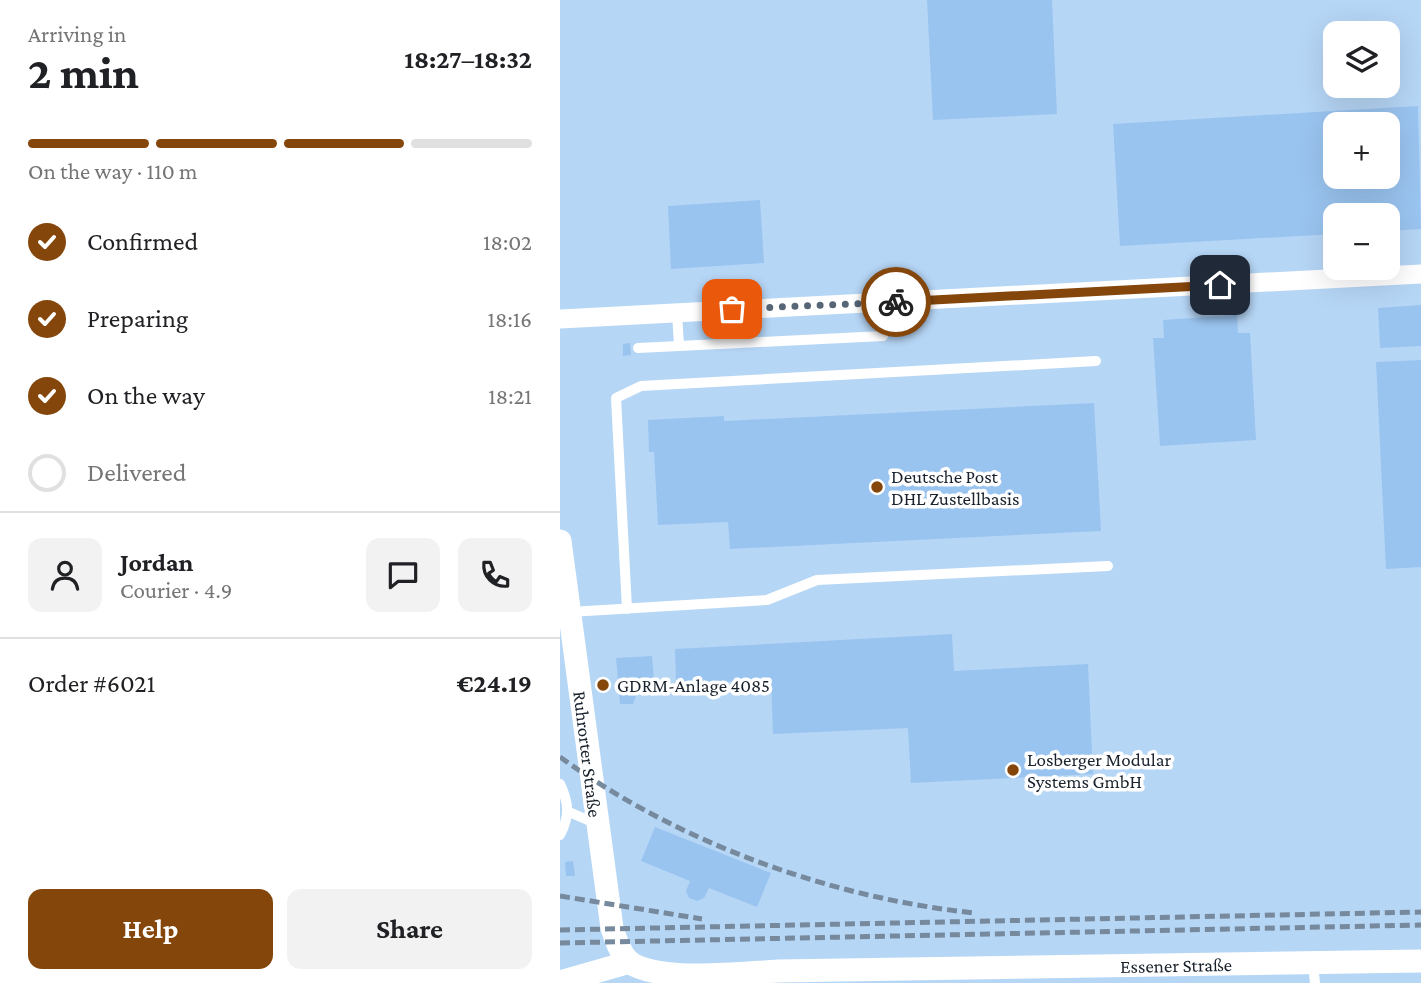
<!DOCTYPE html>
<meta charset="utf-8">
<style>
:root{--surface:#fff;--page:#f2f2f2;--text:#202124;--muted:#757577;--line:#e0e0e0;--accent:#85460b}
body{margin:0;font-family:"Crimson Pro",serif;background:var(--page);color:var(--text);height:100vh;display:flex;flex-direction:column;font-size:26px;white-space:nowrap}
*{box-sizing:border-box;margin:0}
p{font-size:23px;color:var(--muted)}
.icon{flex:none;width:38px;height:38px;fill:none;stroke:currentColor;stroke-width:2;stroke-linecap:round;stroke-linejoin:round}
.map{position:relative;flex:1;overflow:hidden}
.side{display:flex;flex-direction:column;background:var(--surface);width:560px}
.side>*{flex:none}
.fabs{position:absolute;left:763px;top:21px;display:grid;gap:14px}
.fabs a{display:grid;place-items:center;width:77px;height:77px;border-radius:14px;background:var(--surface);box-shadow:0 7px 28px #0002;font-size:35px}
.pin{position:absolute;display:grid;place-items:center;width:60px;height:60px;color:#fff;margin:-30px;border-radius:14px;box-shadow:0 4px 10px #0006}
.courier{position:absolute;display:grid;place-items:center;width:70px;height:70px;margin:-35px;border:5px solid #85460b;border-radius:50%;background:#fff;color:#222;box-shadow:0 2px 9px #0007}
.summary em{font-style:normal;font-weight:700}
.summary div{display:flex;flex-direction:column-reverse}
.summary{display:flex;align-items:center;justify-content:space-between;height:119px;padding:0 28px}
h1{font-size:46px;font-weight:700;line-height:52px}
.bar{display:grid;grid-template-columns:repeat(4,1fr);gap:10px 7px;align-content:center;height:84px;padding:0 28px}
.bar i{height:9px;border-radius:5px;background:var(--line)}
.bar .selected{background:var(--accent)}
.bar p{grid-column:span 4}
.line{display:flex;align-items:center;gap:18px;padding:0 28px;border-top:2px solid var(--line)}
.line div{flex:1}
.round{display:grid;place-items:center;flex:none;width:74px;height:74px;border-radius:14px;background:var(--page)}
ol{padding:0 28px;list-style:none}
li{display:flex;align-items:center;gap:21px;height:77px}
li p{margin-inline-start:auto}
li .icon{padding:7px;border-radius:50%;background:var(--accent);color:#fff;stroke-width:4}
li:last-child{color:var(--muted)}
li i{width:38px;height:38px;border:4px solid var(--line);border-radius:50%}
.cta{display:flex;gap:14px;margin-top:auto;padding:14px 28px}
.cta a{flex:1;height:80px;border-radius:14px;background:var(--accent);color:#fff;font-size:28px;font-weight:700;line-height:80px;text-align:center}
.cta a+a{background:var(--page);color:var(--text)}
main{display:flex;flex:1;min-height:0}
.map>svg:first-child{display:block}
</style>
<main>
<section class="side">
<div class="summary"><div><h1>2 min</h1><p>Arriving in</p></div><em>18:27–18:32</em></div>
<div class="bar"><i class="selected"></i><i class="selected"></i><i class="selected"></i><i></i><p>On the way · 110 m</p></div>
<ol>
<li><svg class="icon" aria-label="check" viewBox="0 0 24 24"><path d="M5 12l5 5 9-10"/></svg>Confirmed<p>18:02</p></li>
<li><svg class="icon" aria-label="check" viewBox="0 0 24 24"><path d="M5 12l5 5 9-10"/></svg>Preparing<p>18:16</p></li>
<li><svg class="icon" aria-label="check" viewBox="0 0 24 24"><path d="M5 12l5 5 9-10"/></svg>On the way<p>18:21</p></li>
<li><i></i>Delivered</li>
</ol>
<div class="line" style="height:126px"><a class="round"><svg class="icon" aria-label="person" viewBox="0 0 24 24"><circle cx="12" cy="8" r="4"/><path d="M4 21q1-7 8-7t8 7"/></svg></a><div><b>Jordan</b><p>Courier · 4.9</p></div><a class="round"><svg class="icon" aria-label="chat" viewBox="0 0 24 24"><path d="M4 5h16v11H9l-5 4z"/></svg></a><a class="round"><svg class="icon" aria-label="phone" viewBox="0 0 24 24"><path d="M5 4h4l2 5-3 2q2 4 5 5l2-3 5 2v4C11 20 4 13 5 4z"/></svg></a></div>
<div class="line" style="height:91px"><div>Order #6021</div><b>€24.19</b></div>
<div class="cta"><a>Help</a><a>Share</a></div>
</section>
<div class="map">
<svg width="861" height="983" viewBox="0 0 861 983">
<rect width="100%" height="100%" fill="#c8e2fd"/>
<path fill="#b6d6f6" fill-rule="evenodd" d="M0 0H861V983H0ZM775 33H828V86H775ZM775 124H828V177H775ZM775 215H828V268H775Z"/>
<path fill="#9ac4f0" fill-rule="evenodd" d="M367 0H492L497 114 373 120Z
M858 106 861 229 828 231V215H775V234L560 246 553 124ZM775 124H828V177H775Z
M200 200 204 263 111 269 108 206Z
M861 305V346L820 348 818 308Z
M677 315 678 333H690L696 440 600 446 593 338H604L603 320Z
M70 343 71 355 63 356V344Z
M861 360V567L826 569 816 362Z
M534 403 541 531 170 549 168 522 98 525 94 452H89L88 420 164 416V421Z
M392 634 394 671 528 664 533 774 351 783 348 728 213 734 211 680 116 684 115 649Z
M92 656 95 691 77 693 73 704H60L56 658Z
M95 827 211 873 197 907 149 888 144 898 137 901 129 898 126 891 130 881 81 861Z
M13 861 15 876H6L5 862Z"/>
<g fill="none" stroke-linecap="round" stroke-linejoin="round">
<path stroke="#fff" stroke-width="10" d="M117 312 119 346 323 336
M78 348 119 346
M67 609 56 398 81 386 536 361
M10 612 207 600 257 580 548 566
M0 784C9 803 10 816 0 835
M9 812 37 824
M753 964 755 983"/>
<path stroke="#fff" stroke-width="19" d="M0 319 861 274"/>
<path stroke="#fff" stroke-width="23" d="M0 541 52 928C56 940 60 953 69 962 99 983 180 973 218 971L861 961
M0 982 70 962"/>
<path stroke="#77899c" stroke-width="5" stroke-dasharray="10 5" stroke-linecap="butt" d="M0 757C119 843 270 898 415 913
M0 896 142 919
M0 930 861 912
M0 943 861 925"/>
</g>
<g fill="none" stroke-linecap="round" stroke-linejoin="round">
<path stroke="#576676" stroke-width="7" stroke-dasharray="0 12.6" d="M172 309 336 302"/>
<path stroke="#85460b" stroke-width="9" d="M336 302 660 285"/>
</g>
<g fill="#85460b" stroke="#fff" stroke-width="2.5">
<circle cx="317" cy="487" r="7"/>
<circle cx="43" cy="685" r="7"/>
<circle cx="453" cy="770" r="7"/>
</g>
<g text-anchor="middle" stroke-width="7" stroke-linejoin="round" paint-order="stroke">
<g font-size="19" fill="#1a232d" stroke="#fff" text-anchor="start">
<text x="331" y="483">Deutsche Post<tspan x="331" dy="22">DHL Zustellbasis</tspan></text>
<text x="57" y="692">GDRM-Anlage 4085</text>
<text x="467" y="766">Losberger Modular<tspan x="467" dy="22">Systems GmbH</tspan></text>
</g>
<g font-size="19" fill="#1a232d" stroke="#fff">
<text transform="translate(28 754) rotate(83)" y="7">Ruhrorter Straße</text>
<text transform="translate(616 965) rotate(-1)" y="7">Essener Straße</text>
</g>
</g>
</svg>
<div class="fabs">
<a><svg class="icon" aria-label="layers" viewBox="0 0 24 24"><path d="M12 4l9 5-9 5-9-5zM3 14l9 5 9-5"/></svg></a>
<a>+</a>
<a>−</a>
</div>
<div class="pin" style="left:172px;top:309px;background:#ea580c"><svg class="icon" aria-label="bag" viewBox="0 0 24 24"><path d="M5 8h14l-1 12H6zM9 8a3 3 0 0 1 6 0"/></svg></div>
<div class="pin" style="left:660px;top:285px;background:#1f2937"><svg class="icon" aria-label="home" viewBox="0 0 24 24"><path d="M3 11l9-7 9 7M6 9v11h12V9"/></svg></div>
<div class="courier" style="left:336px;top:302px"><svg class="icon" aria-label="bike" viewBox="0 0 24 24"><circle cx="6" cy="16" r="4"/><circle cx="18" cy="16" r="4"/><path d="M6 16l4-8h5l3 8M10 8l3 8H6M13 5h3"/></svg></div>
</div>
</main>
